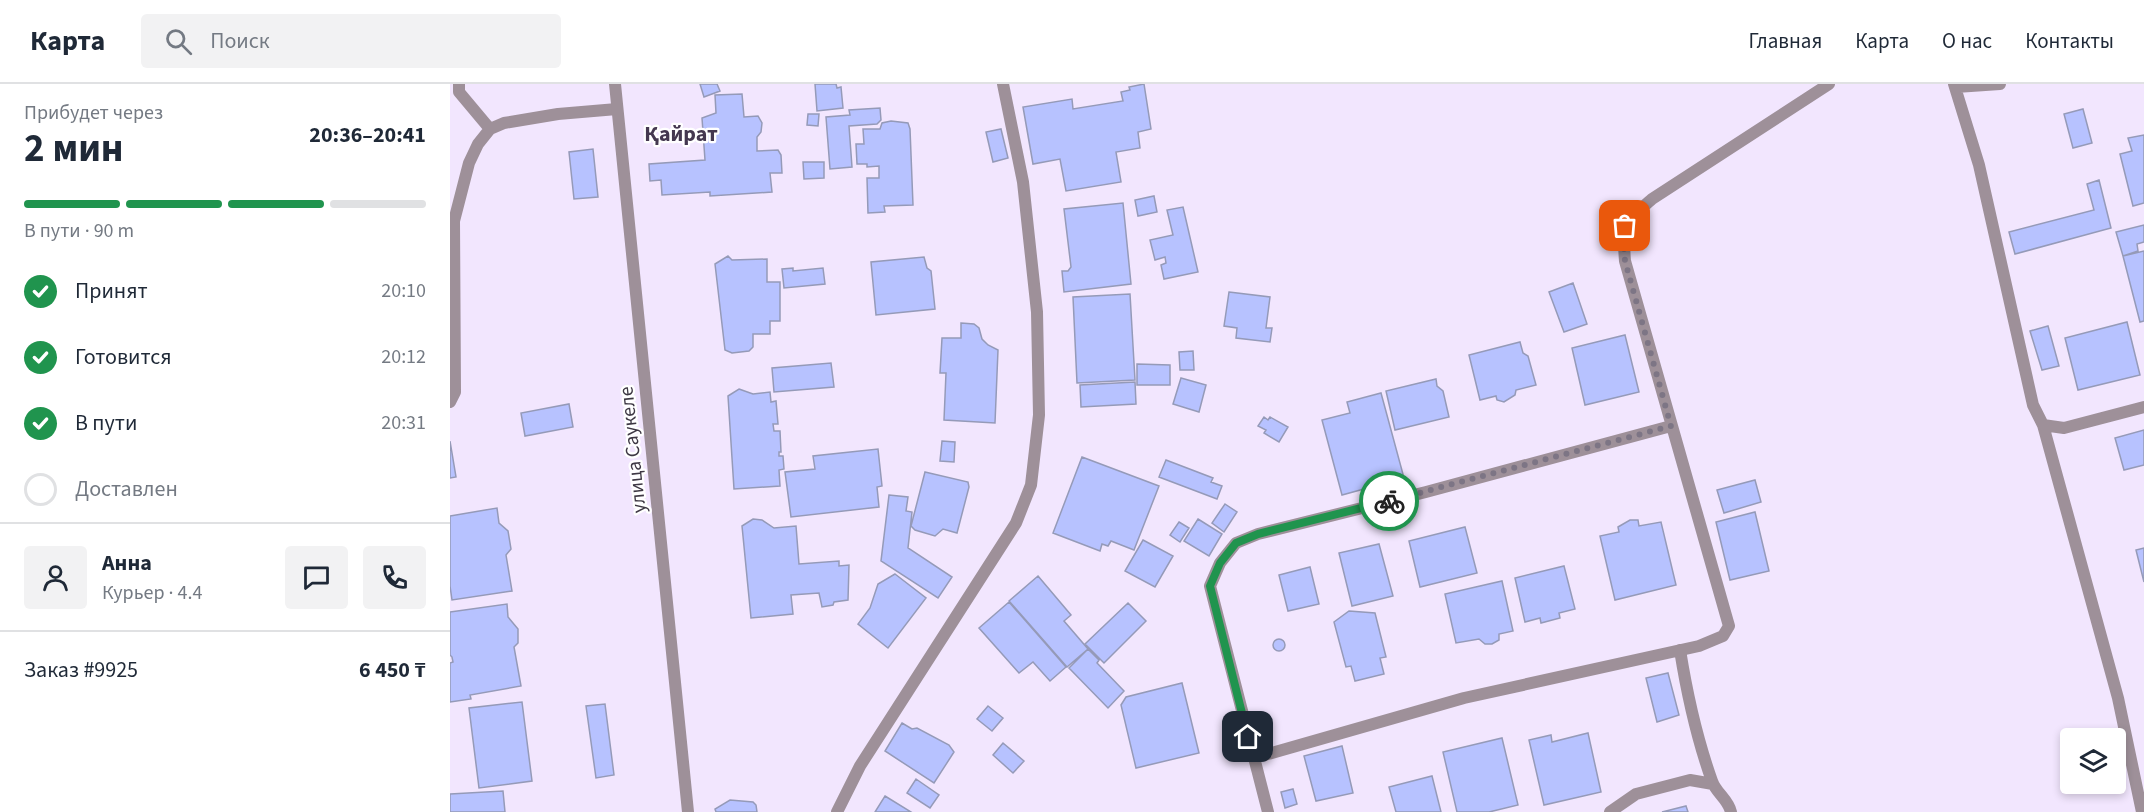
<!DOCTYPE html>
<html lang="ru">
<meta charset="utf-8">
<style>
:root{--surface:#fff;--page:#f2f2f3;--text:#1f2937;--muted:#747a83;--line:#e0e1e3;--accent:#20944e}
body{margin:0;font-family:"Source Sans 3",sans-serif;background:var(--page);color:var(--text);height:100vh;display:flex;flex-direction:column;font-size:22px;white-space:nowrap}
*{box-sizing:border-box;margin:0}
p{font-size:20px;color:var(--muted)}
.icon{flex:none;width:33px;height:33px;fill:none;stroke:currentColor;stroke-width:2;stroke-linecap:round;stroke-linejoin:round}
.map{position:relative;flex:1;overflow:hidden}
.panel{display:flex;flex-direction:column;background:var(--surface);width:450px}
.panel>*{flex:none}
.tools{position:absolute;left:1610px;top:644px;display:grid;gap:12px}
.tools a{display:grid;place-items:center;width:66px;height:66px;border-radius:6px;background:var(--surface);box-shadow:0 3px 9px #0003;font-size:30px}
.pin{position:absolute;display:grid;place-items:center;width:51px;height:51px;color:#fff;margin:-26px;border-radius:12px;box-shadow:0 3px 9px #0006}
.courier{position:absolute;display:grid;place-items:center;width:60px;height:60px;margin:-30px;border:4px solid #20944e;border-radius:50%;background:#fff;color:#222;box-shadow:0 2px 8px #0007}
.head em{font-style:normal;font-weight:700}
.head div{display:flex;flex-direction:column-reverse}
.head{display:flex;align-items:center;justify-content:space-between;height:102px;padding:0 24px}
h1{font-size:39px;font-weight:700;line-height:45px}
.bar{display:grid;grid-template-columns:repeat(4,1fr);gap:9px 6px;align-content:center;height:72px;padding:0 24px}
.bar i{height:8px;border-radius:4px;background:var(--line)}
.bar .current{background:var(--accent)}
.bar p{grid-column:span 4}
.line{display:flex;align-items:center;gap:15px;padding:0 24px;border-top:2px solid var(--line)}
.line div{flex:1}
.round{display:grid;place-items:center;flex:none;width:63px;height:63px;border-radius:6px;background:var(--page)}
ol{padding:0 24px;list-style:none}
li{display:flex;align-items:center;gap:18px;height:66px}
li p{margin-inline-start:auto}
li .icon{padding:6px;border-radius:50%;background:var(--accent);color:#fff;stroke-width:4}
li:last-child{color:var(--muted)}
li i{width:33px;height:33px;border:3px solid var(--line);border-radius:50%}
header{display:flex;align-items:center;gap:36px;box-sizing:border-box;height:84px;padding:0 30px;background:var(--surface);border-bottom:2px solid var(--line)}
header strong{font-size:28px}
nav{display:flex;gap:33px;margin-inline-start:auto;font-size:21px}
.search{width:420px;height:54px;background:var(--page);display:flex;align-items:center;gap:15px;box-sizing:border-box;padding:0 21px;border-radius:6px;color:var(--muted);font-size:22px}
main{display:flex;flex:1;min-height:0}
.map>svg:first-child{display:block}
</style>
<header>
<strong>Карта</strong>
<div class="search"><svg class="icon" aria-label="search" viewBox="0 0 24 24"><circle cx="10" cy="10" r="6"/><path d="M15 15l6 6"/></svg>Поиск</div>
<nav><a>Главная</a><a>Карта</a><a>О нас</a><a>Контакты</a></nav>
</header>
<main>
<section class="panel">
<div class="head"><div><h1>2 мин</h1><p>Прибудет через</p></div><em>20:36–20:41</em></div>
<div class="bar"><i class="current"></i><i class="current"></i><i class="current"></i><i></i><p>В пути · 90 m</p></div>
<ol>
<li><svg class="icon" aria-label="check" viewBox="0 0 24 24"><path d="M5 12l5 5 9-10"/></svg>Принят<p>20:10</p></li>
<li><svg class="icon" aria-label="check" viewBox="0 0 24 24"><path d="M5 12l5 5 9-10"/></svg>Готовится<p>20:12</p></li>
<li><svg class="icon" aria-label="check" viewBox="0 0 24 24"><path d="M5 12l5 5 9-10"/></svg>В пути<p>20:31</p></li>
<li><i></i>Доставлен</li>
</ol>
<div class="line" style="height:108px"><a class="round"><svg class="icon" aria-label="person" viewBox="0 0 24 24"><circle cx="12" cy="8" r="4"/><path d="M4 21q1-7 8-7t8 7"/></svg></a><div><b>Анна</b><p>Курьер · 4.4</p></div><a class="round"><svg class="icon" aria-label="chat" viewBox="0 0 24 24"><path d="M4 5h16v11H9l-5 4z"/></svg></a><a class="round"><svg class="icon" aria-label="phone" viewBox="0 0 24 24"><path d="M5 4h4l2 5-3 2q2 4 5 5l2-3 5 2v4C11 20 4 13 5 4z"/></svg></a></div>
<div class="line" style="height:78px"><div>Заказ #9925</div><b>6 450 ₸</b></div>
</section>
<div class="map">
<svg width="1694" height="728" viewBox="0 0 1694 728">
<rect width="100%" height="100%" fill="#f2e6fe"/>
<path fill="#b7c2ff" stroke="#959ab8" stroke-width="1.5" d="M250 0H267L270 7 254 13Z
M365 0H386L387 4 391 3 393 24 367 27Z
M694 0 701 45 688 48 690 64 666 68 671 98 616 107 610 75 583 80 573 23 622 15 623 25 673 17 671 8 680 6 679 3Z
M292 10 294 33 308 32 312 39 311 48 307 53V67L328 66 331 71 332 89H320L322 108 260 112V108L212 111 211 96 200 97 199 80 255 76 252 34 266 29 265 11Z
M430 24 431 36 427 40 399 42 402 83 380 85 376 33 400 31 399 26Z
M1633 25 1642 59 1623 64 1614 30Z
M358 30H369L368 42 357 41Z
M441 37 458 39 460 45 463 121 434 122 435 128 418 129 417 94H429V82L417 83V80H407L406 60H414L413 45H430L432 39Z
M551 45 558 74 543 78 536 48Z
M1694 51V119L1683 122 1670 70 1682 67 1678 54Z
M143 65 148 113 124 115 119 68Z
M353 78H374V94L354 95Z
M1649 96 1661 144 1565 170 1559 148 1644 126 1637 100Z
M704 112 707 128 688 132 685 116Z
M673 119 681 200 614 208 612 187H618L621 183 614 125Z
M733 123 748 188 714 195 711 181 716 179 715 173 705 176 700 156 723 151 717 126Z
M1694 141V158L1687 160 1688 167 1673 172 1666 148Z
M1694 167V237L1690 238 1673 172Z
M278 172 282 176 317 175V198H330V237H320V250H303V263L299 267 282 269 275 266 265 180Z
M474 173 477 184 481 187 485 225 426 231 421 178Z
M343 184V187L373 184 375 200 334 204 332 185Z
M1123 199 1137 240 1114 248 1099 208Z
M779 208 820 213 816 244H822L820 258 786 254 787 244 774 242Z
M680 210 685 296 627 299 623 213Z
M1677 238 1690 291 1628 306 1615 254Z
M511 239 524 240 529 244 532 255 538 261 548 266 545 339 494 336 496 289H490L492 254H511Z
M1598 242 1609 282 1592 286 1580 247Z
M1175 251 1189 308 1135 321 1122 264Z
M1070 258 1073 269 1078 272 1086 301 1066 306 1065 311 1054 318 1047 316 1046 312 1030 316 1019 271Z
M743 267 744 286H730L729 268Z
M381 279 384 303 324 308 322 284Z
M687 280 720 281V301H687Z
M731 294 756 301 749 328 723 320Z
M986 295 987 302 993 307 999 333 945 346 936 307Z
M685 298 686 320 631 323 630 301Z
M289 305 303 310 320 308 321 318 326 317 328 340H323L324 347H330L331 368H329V372H333L334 385 329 386 330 402 284 405 278 312Z
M931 309 954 394 892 411 872 336 900 329 897 318Z
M119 320 123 343 75 352 71 329Z
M814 333 818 336 820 333 838 343 829 358 814 349 816 346 808 342Z
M1694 346V381L1674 386 1665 354Z
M0 357 6 393 0 394Z
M492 357 505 358 504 378 490 377Z
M428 365 432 402 427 403 429 423 341 433 335 388 365 385 363 372Z
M632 373 709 402 684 466 661 457 658 462 652 460 650 467 603 449Z
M716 376 763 394 761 398 772 402 767 415 709 393Z
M475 388 518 398 519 403 507 449 493 445 485 452 465 446 461 442Z
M1305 396 1311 418 1274 429 1267 406Z
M439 411 458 413 456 427 462 428 458 464 502 493 488 514 431 477Z
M775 420 787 428 774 448 762 439Z
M47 424 49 439 58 447 61 465 56 471 62 507 2 516 0 502V432Z
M1305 428 1319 487 1280 496 1266 438Z
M303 435 312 436 324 444 346 442 349 480 389 477V482L399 481 398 516 384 518 383 521 372 523 369 509 341 511 343 530 301 534 292 442Z
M748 435 772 450 759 472 734 457Z
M1180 436H1188L1189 442 1211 438 1226 501 1165 516 1150 452 1169 448 1168 443Z
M729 438 739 444 730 458 720 451Z
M1015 443 1027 489 970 503 959 457Z
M693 456 723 472 705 503 675 487Z
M929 460 943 512 902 522 889 469Z
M1694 464V498L1686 466Z
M1114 482 1125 525 1109 529 1110 534 1091 539 1090 534 1075 538 1065 494Z
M860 483 869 520 838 527 829 491Z
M445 490 476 514 438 564 408 540 420 524 428 500Z
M588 492 621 531 614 537 638 565 617 583 559 517Z
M1052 497 1063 547 1049 550V556L1042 560H1035L1029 555 1006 559 995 510Z
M559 518 616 583 600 597 583 578 569 589 529 544Z
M678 519 696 537 654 579 635 560Z
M57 520 58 533 68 545V559L64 563 71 602 20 611 21 615 0 618V579L3 578 2 573 0 571V528Z
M899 527 925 529 936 573 930 574 934 590 905 597 901 582 896 583 884 538Z
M823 561a6 6 0 1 1 12 0a6 6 0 1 1-12 0Z
M638 565 649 576 647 579 674 607 658 624 619 584Z
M1218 589 1229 631 1207 638 1196 594Z
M732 599 749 669 686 684 671 621 676 613Z
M72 618 82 697 29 704 19 624Z
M155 620 164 691 146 694 136 622Z
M538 622 553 634 542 647 527 635Z
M452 639 462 645 467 644 499 661 504 668 484 699 435 667Z
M1138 649 1151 708 1094 721 1079 656 1101 651 1102 658Z
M1052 654 1068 721 1039 728H1007L993 668Z
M553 659 574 677 563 689 543 671Z
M892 662 903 709 866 717 854 672Z
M982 692 991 728H946L939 703Z
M466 695 489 711 480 724 457 709Z
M843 705 847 720 835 724 831 708Z
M53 707 55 728H0V710Z
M435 712 461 728H425Z
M280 716 303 718 306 721 307 728H266L265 725Z
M1236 722 1238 728H1212Z"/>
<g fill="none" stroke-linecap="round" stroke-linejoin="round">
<path stroke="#9e9099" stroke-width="12" d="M9 0V8L40 45
M1504 0 1529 81 1583 321 1593 341 1614 344 1694 323
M1506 3 1550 0
M0 318 5 308 4 137 19 79 28 60 40 45 54 39 108 30 167 25
M1593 341 1668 614 1692 728
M1230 566C1237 610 1247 655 1262 697 1266 709 1278 715 1281 728
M804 674 1014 614 1249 562 1273 552 1279 542 1175 177C1172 140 1175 139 1202 115L1379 0
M387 728 410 682 566 439 581 401 589 331 587 228 573 98 553 0
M818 728 760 502 770 479 786 459 808 450 976 408 1221 342
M1160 728 1186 710 1240 696 1263 700"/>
<path stroke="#9e9099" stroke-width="12" d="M165 0 238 728"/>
</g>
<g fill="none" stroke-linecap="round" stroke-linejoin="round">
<path stroke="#7d7585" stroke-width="6" stroke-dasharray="0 10.8" d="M939 417 1221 342 1175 177 1173 152 1175 142"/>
<path stroke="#20944e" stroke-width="8" d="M798 653 760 502 770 479 786 459 808 450 939 417"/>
</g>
<g text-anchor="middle" stroke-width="4.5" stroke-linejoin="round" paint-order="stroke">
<g font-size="20" fill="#3e3844" stroke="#fff">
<text transform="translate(182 366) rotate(-96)" y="7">улица Саукеле</text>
</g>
<g font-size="22" font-weight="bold" fill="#443850" stroke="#fff">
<text x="231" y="57">Қайрат</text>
</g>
</g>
</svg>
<div class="tools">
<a><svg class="icon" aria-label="layers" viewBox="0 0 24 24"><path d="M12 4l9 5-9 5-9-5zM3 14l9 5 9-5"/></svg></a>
</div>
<div class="pin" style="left:1175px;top:142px;background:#ea580c"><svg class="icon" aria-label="bag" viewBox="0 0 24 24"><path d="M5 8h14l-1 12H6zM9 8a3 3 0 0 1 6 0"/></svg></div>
<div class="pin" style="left:798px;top:653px;background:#1f2937"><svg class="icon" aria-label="home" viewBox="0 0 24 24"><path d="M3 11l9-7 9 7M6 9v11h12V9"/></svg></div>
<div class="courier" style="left:939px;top:417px"><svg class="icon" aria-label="bike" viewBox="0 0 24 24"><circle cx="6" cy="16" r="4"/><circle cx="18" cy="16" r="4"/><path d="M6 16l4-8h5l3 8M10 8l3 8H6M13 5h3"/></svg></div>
</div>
</main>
